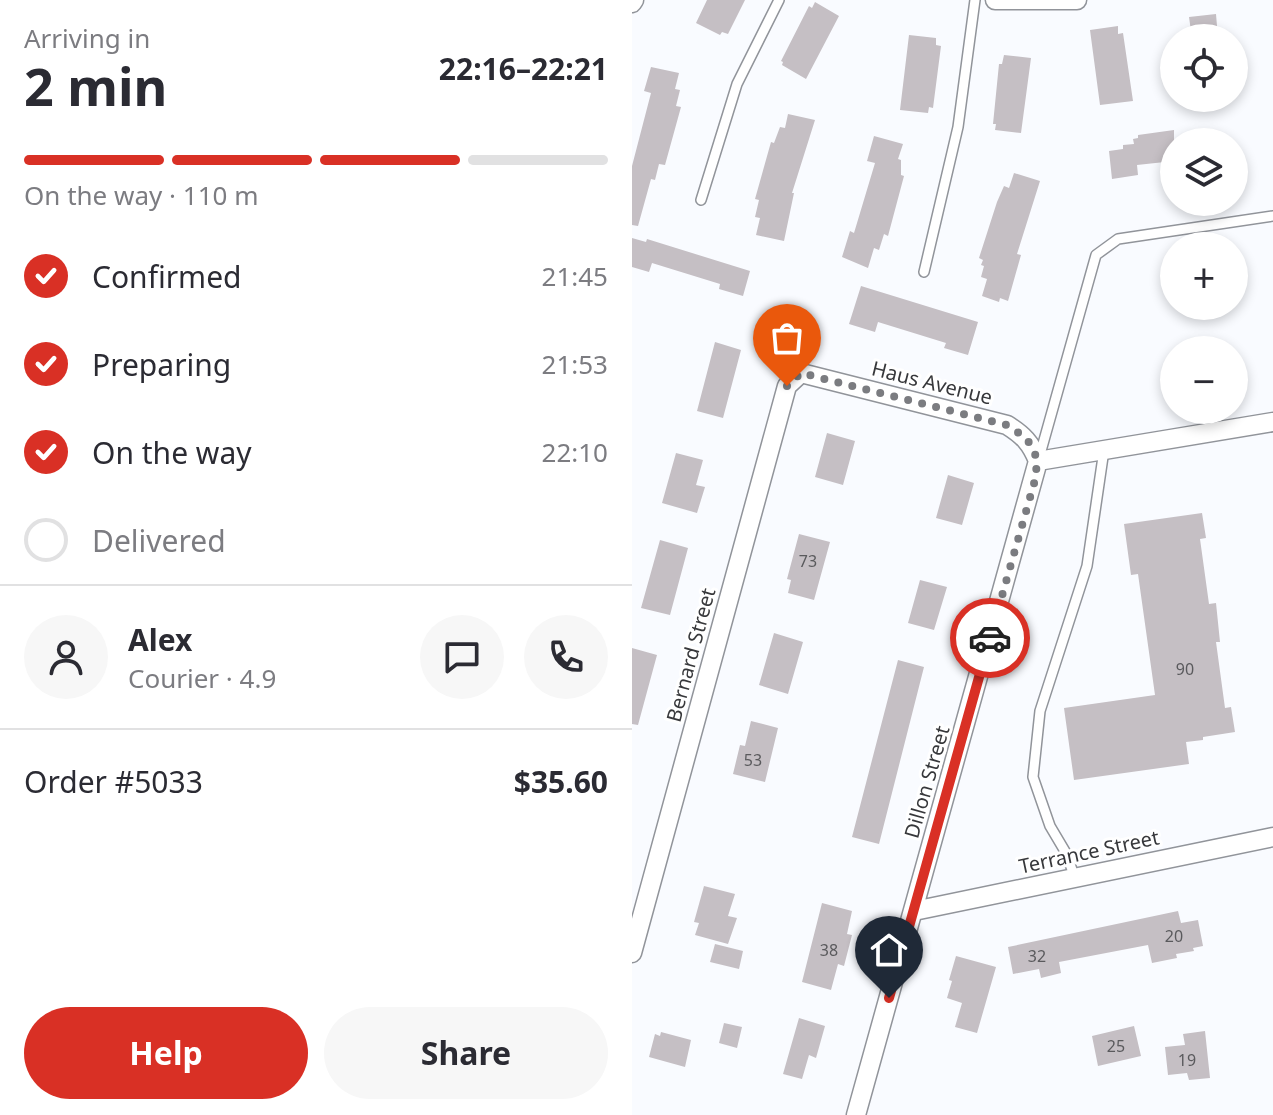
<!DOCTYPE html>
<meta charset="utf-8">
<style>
:root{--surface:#fff;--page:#f7f7f7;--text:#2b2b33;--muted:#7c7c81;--line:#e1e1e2;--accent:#d93025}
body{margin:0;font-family:"Noto Sans",sans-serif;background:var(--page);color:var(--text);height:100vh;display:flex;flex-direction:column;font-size:30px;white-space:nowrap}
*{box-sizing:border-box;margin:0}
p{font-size:26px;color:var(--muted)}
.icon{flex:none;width:44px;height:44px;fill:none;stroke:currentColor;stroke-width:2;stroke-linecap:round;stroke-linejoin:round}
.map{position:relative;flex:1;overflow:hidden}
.sheet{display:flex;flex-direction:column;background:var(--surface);width:632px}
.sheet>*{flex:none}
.tools{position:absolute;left:528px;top:24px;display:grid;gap:16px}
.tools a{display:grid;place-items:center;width:88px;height:88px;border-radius:50%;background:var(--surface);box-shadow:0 4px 12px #0003;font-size:40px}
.pin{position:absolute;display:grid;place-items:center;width:68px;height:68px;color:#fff;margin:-82px -34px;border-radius:50% 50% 50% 0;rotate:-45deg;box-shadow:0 0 8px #0007}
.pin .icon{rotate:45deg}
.courier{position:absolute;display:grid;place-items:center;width:80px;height:80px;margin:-40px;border:6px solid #d93025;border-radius:50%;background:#fff;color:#222;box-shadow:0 2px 10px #0007}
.summary em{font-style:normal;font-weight:700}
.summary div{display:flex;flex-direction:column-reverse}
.summary{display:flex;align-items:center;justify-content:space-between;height:136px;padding:0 24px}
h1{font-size:52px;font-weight:700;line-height:60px}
.bar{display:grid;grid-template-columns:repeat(4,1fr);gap:12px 8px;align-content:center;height:96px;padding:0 24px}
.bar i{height:10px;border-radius:6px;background:var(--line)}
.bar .on{background:var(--accent)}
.bar p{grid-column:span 4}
.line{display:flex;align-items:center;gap:20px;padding:0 24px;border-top:2px solid var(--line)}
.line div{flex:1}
.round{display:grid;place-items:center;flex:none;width:84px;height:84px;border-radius:42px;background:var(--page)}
ol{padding:0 24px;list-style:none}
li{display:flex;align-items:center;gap:24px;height:88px}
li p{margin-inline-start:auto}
li .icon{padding:8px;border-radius:50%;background:var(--accent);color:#fff;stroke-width:4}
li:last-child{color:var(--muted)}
li i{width:44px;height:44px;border:4px solid var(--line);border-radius:50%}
.button{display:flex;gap:16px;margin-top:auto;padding:16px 24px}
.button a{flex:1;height:92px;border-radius:48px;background:var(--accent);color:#fff;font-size:32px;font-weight:700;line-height:92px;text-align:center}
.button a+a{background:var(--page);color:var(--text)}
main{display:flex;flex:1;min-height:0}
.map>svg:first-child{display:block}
</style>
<main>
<section class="sheet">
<div class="summary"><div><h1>2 min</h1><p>Arriving in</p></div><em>22:16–22:21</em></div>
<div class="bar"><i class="on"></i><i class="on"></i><i class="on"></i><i></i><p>On the way · 110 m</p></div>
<ol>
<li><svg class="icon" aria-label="check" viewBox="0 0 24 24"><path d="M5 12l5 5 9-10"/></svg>Confirmed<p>21:45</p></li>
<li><svg class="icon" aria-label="check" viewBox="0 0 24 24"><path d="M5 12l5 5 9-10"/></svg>Preparing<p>21:53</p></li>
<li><svg class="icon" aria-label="check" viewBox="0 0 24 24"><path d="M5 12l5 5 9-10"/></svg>On the way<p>22:10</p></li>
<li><i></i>Delivered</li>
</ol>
<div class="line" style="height:144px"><a class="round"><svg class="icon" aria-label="person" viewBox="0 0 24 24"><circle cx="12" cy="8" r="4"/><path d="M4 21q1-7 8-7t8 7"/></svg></a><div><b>Alex</b><p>Courier · 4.9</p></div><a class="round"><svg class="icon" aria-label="chat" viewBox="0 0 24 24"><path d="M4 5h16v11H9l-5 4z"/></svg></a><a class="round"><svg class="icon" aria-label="phone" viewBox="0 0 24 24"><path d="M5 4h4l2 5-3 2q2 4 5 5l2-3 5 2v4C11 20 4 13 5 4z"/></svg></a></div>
<div class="line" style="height:104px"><div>Order #5033</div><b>$35.60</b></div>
<div class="button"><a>Help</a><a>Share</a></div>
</section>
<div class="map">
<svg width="641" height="1115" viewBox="0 0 641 1115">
<rect width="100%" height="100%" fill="#f9fbff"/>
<path fill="#c5bfc4" d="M75 0H113L96 34 90 32 88 35 64 23Z
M183 2 207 16 174 79 150 65 151 62 149 61 177 6 180 8Z
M584 14 586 38H560L557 17Z
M486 26V34L491 33 501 101 468 105 458 30Z
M277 35 304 38V45L309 46 301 108 297 107 296 113 268 110Z
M372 55 399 58 389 133 363 130 364 124H361L367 64H370Z
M19 67 47 73 43 89 48 90 44 106 49 107 33 165 27 164 23 180 19 179 6 226 0 225V166L19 93 12 91Z
M156 114 183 120 160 193H162L152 241 124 235 128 218 123 217 127 200 123 199 139 142 142 143 148 127 153 128Z
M542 130V161L505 165 506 175 480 179 477 151 491 149V145L502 144 501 139 506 138V135Z
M242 136 271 144 266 159 269 160V175L272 176 256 236 252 234 247 250 242 248 236 268 210 257 218 231 222 233 243 163 235 161Z
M382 173 408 181 385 254 389 255 376 301 368 298 367 302 350 296 355 279 349 277 352 266 349 265 351 260 347 258 365 202 372 186 377 188Z
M0 238 14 242 15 239 118 271 111 296 87 289 88 284 20 263 17 272 0 267Z
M229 286 346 322 336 355 312 348 314 343 246 322 243 332 217 324Z
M83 342 109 350 91 418 65 411Z
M195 433 223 441 211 485 183 477Z
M44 453 71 460 64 485 73 487 65 513 30 503Z
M316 475 342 483 330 525 304 518Z
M570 513 574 538 568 539 577 604 584 603 588 642H584L593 708 599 707 603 732 571 737V740L554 742 557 764 442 780 432 708 523 695 506 574 499 575 492 524Z
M167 534 198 542 182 600 156 593 159 580 155 579Z
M28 540 56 548 38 615 9 608Z
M288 580 315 587 302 630 276 623Z
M142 633 171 642 156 694 127 685Z
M0 648 25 655 6 725 0 724Z
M266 660 292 667 247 844 220 837Z
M119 721 146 728 133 782 101 774 108 745 113 746Z
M72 886 103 894 96 916 105 918 96 944 63 935 67 923 62 922Z
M190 903 220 911 215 934 220 935 212 966 206 964 199 990 170 982Z
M546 911 549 923 566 920 571 946 561 948 562 951 544 954 545 958 520 963 516 945 427 962 429 973 409 978 407 969 381 974 376 947Z
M83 944 111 951 107 969 78 962Z
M324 956 364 967 345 1033 323 1027 330 1003 315 998 320 981 317 980Z
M167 1018 193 1026 184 1058 177 1055 170 1079 151 1074Z
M92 1023 110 1027 105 1048 87 1043Z
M502 1026 509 1056 466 1066 460 1036Z
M573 1031 578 1078 557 1080 555 1073 536 1075 533 1047 553 1045 551 1034Z
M29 1032 59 1040 53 1067 17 1057 23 1034 28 1036Z"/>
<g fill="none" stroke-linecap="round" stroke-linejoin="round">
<g stroke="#91949a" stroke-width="12">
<path id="service" d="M69 200 105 84 147 0
M292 272 326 127 343 0
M407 458 464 255 486 239 641 216
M443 878 434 853 418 826 401 777 408 711 455 566 472 450"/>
</g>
<g stroke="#91949a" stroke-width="21">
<path id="minor" d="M363 0H445
M0 3 2 0
M282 911 641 837
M0 953 155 386 169 373 375 425C391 435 399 443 406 461L641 422
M224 1115 406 461"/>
</g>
<use href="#service" stroke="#fff" stroke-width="9"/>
<use href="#minor" stroke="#fff" stroke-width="18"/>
</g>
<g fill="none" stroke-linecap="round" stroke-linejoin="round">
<path stroke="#7b7c80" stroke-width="8" stroke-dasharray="0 14.4" d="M155 386 169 373 375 425C400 441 408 450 403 480L358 638"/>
<path stroke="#d93025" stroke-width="10" d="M257 998 358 638"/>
</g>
<g text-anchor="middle" stroke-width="6" stroke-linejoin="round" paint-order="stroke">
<g font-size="16" fill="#5a5a5d">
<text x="176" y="567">73</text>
<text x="553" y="675">90</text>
<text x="121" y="766">53</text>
<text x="542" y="942">20</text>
<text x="197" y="956">38</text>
<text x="405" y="962">32</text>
<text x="484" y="1052">25</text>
<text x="555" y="1066">19</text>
</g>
<g font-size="20" fill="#37383b" stroke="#fff">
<text transform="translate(300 383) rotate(14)" y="7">Haus Avenue</text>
<text transform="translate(59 655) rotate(-75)" y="7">Bernard Street</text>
<text transform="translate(295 782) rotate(-74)" y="7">Dillon Street</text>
<text transform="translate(457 852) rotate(-12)" y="7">Terrance Street</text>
</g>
</g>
</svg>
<div class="tools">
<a><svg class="icon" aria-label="locate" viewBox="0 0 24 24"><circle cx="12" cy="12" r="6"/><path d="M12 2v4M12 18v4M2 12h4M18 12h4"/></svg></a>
<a><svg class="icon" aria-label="layers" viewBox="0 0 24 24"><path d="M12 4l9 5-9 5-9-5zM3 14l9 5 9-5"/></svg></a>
<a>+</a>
<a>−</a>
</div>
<div class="pin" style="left:155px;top:386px;background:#ea580c"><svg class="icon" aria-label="bag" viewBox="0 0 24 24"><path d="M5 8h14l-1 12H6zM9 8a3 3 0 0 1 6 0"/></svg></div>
<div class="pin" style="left:257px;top:998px;background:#1f2937"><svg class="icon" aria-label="home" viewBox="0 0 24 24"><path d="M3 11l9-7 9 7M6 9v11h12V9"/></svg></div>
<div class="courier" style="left:358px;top:638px"><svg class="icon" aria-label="car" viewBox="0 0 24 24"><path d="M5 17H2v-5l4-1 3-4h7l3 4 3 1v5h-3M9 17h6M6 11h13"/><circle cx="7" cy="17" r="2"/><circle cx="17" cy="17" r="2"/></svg></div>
</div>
</main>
